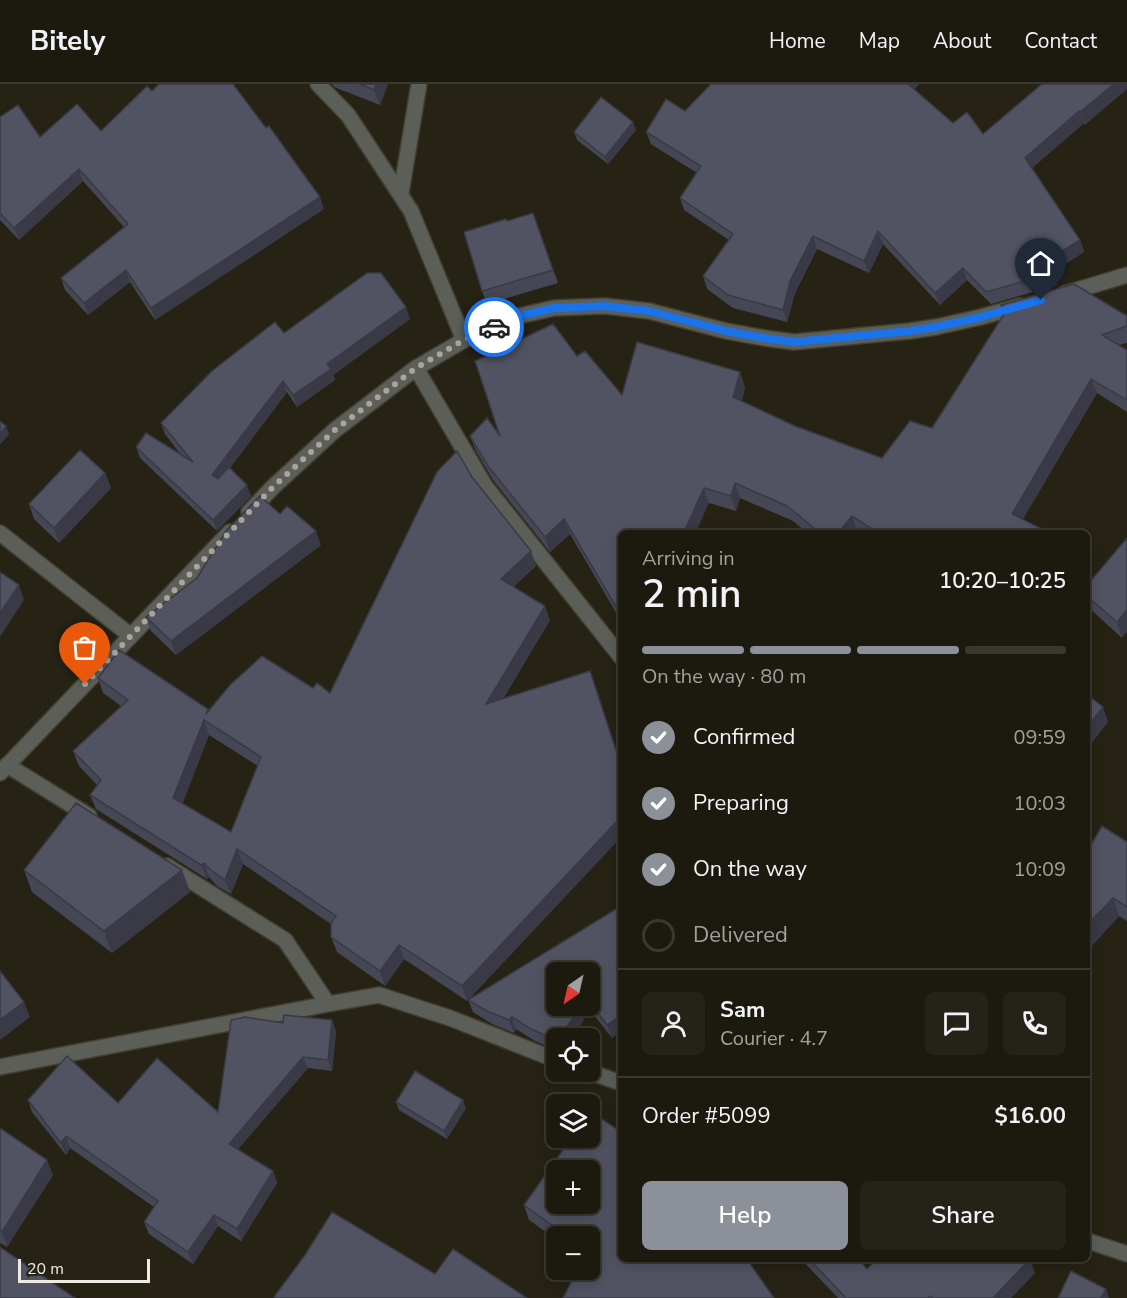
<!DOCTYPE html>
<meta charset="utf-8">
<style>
:root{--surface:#1c1a0f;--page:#252318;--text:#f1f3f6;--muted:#a0a19e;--line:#3a382f;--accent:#8c9099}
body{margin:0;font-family:"Nunito Sans",sans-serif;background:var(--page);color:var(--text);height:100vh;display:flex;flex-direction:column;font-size:22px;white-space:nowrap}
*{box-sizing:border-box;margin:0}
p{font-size:20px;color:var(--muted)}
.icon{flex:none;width:33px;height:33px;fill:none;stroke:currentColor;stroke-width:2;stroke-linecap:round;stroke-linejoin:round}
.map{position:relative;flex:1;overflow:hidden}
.sheet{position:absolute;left:618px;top:446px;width:472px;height:732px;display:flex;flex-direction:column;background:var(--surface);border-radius:9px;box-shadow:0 3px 15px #0003,0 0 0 2px var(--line)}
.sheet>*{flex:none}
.needle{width:39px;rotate:214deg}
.fabs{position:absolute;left:546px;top:878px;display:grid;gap:12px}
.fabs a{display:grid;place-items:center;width:54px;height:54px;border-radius:9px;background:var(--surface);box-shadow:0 3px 15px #0003,0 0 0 2px var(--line);font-size:30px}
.scale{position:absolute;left:18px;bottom:15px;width:132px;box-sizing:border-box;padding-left:6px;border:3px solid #eeebe2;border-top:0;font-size:16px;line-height:21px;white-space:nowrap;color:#eeebe2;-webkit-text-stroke:4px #262214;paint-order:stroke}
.pin{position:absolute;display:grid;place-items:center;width:51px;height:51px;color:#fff;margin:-62px -26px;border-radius:50% 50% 50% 0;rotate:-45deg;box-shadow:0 0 6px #0007}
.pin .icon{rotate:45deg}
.courier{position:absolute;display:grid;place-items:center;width:60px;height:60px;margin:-30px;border:4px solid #1a73e8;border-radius:50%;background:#fff;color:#222;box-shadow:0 2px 8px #0007}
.headline em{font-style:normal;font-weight:600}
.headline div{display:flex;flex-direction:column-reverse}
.headline{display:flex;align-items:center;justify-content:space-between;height:102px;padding:0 24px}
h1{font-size:39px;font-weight:600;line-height:45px}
.bar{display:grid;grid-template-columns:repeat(4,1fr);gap:9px 6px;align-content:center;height:72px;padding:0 24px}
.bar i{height:8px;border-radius:4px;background:var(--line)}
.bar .active{background:var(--accent)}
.bar p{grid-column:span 4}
.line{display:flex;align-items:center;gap:15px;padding:0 24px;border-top:2px solid var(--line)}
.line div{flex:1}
.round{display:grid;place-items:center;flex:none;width:63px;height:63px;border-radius:9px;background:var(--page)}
ol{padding:0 24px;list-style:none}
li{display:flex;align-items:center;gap:18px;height:66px}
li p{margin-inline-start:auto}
li .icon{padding:6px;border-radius:50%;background:var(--accent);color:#fff;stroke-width:4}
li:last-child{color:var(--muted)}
li i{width:33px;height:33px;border:3px solid var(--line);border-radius:50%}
.action{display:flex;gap:12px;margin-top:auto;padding:12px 24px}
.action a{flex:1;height:69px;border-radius:9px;background:var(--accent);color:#fff;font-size:24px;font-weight:600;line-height:69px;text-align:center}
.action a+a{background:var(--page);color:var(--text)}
header{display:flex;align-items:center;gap:36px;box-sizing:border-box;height:84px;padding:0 30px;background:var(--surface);border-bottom:2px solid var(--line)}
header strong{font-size:28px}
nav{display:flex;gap:33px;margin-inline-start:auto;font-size:21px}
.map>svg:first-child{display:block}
</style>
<header>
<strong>Bitely</strong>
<nav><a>Home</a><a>Map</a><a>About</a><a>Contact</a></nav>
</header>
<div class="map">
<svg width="1127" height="1214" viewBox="0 0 1127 1214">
<rect width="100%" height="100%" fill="#262214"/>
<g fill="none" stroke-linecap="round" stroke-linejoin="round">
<g stroke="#423e31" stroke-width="18">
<path id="minor" d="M401 109 419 0
M1064 210 1127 191
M464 256 519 232 554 224 605 222 649 227 726 247 764 254 794 258 910 247 936 243 981 233 1020 222
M416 284 485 402 621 573
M249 428 273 403 335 346 416 284 464 256 411 127 348 31 318 0
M0 449 131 552
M7 681 89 732
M0 689 230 448
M167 782 285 856 328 920
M0 983 328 920 379 911 450 934 556 976
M587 987 621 999
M1088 1157 1127 1170"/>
</g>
<use href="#minor" stroke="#5b5f58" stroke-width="15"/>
</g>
<path fill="#464754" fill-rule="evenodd" d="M332 0H388L380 21 334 3Z
M919 0 914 5 953 39 983 50 1127 0 1085 41 1084 39 1032 84 1080 156 1084 168 1052 188 1057 201 991 220 967 196 940 221 883 160 869 189 817 165 795 209 787 238 733 224 707 205 703 192 729 156 684 126 680 114 697 89 651 60 646 48 685 27Z
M152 7 324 125 155 236 130 198 88 231 65 206 61 194 124 143 83 97 19 156 0 136V33L40 53 101 47Z
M636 46 608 80 577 56 574 48Z
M533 129 558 199 487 220 482 207Z
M1001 221 1127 232V259L1119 261 1127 266V328L1097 309 1023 435 1046 448H859L857 447V448H806L793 437 740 414 736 427 709 419 621 448V537L570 450 550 468 493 396 476 367 470 352H500L577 272 622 311 745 303 742 317 795 342 882 374 932 344 1004 230Z
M410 235 333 291 335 296 297 323 287 308 230 384 251 412 217 447 140 374 136 363 182 372 165 350 161 339 284 249Z
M105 389 111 404 59 459 34 435 29 420Z
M472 393 536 482 513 503 550 536 503 615 616 665 621 661V753L469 915 621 822V947L612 954 590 926 572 954H556V966L535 957 516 945 514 949 492 940 473 928 468 916 467 917 404 875 385 902 337 868 331 853V840L243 780 231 810 217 802 209 793 207 795 96 725 90 711 97 701 79 682 73 667 121 622 103 609 98 594 209 627 313 604 330 609ZM209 651 258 682 231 748 182 719ZM590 888V921H556Z
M1127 454 1122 554 1088 523V500Z
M321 461 176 571 151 547 146 533Z
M1127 758V837L1119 832 1088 866Z
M24 786 190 808 112 869 32 808Z
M332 936 336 948 332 987 308 984 238 1065 273 1087 277 1099 241 1157 218 1142 193 1180 149 1150 144 1138 154 1123 70 1064 66 1071 32 1028 28 1016 118 1019 218 1028 283 939Z
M396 1018 466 1024 447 1055 399 1026Z
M0 1044 53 1091 7 1163 0 1159Z
M524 1121 774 1214 590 1185V1152H556V1155L529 1136Z
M800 1174H858L867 1185 899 1178 1035 1189 1011 1214H838Z"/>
<path fill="#393a45" d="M376 0H388L380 21 374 6Z
M906 0H919L910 10Z
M1114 0H1127V5L1085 41 1080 28Z
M1079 27 1084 39 1030 86 1025 74Z
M633 38 636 46 608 80 605 73Z
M79 85 83 97 19 156 14 144Z
M320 113 324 125 155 236 151 224Z
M878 147 883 160 869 189 864 177Z
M813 152 817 165 795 209 787 238 783 226 790 197Z
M1080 156 1084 168 1051 189 1040 181Z
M963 184 967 196 940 221 935 209Z
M126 186 130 198 88 231 84 219Z
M406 223 410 235 333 291 335 296 297 323 293 311 327 280Z
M740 288 745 303 739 328 733 313Z
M1091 295 1097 309 1017 445 1012 430Z
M283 297 287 308 216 402 212 391Z
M6 342 9 350 0 361V350Z
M105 389 111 404 59 459 54 444Z
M735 399 740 414 736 427 731 412Z
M247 401 251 412 217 447 213 436Z
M704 404 709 419 696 448H684Z
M852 432 857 447V448H839Z
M564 435 570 450 550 468 545 453Z
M316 447 321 461 176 571 171 557Z
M531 467 536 482 506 510 501 495Z
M19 501 24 516 0 553V529Z
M545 522 550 536 491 635 486 620Z
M1127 526V548L1122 554 1117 538Z
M1103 623 1108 638 1088 664V642Z
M204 636 209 651 179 729 173 714Z
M621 733V753L467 917 462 902Z
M237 765 243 780 231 810 225 796Z
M204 779 209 793 207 795 201 781Z
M182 786 190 808 112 869 104 847Z
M1113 814 1119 832 1088 866V840Z
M399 861 404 875 385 902 380 887Z
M24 918 30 933 0 956V936Z
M581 921H589L590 926 572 954H560Z
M621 931V947L612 954 607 941Z
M512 933 516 945 514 949 509 936Z
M332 936 336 948 332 987 328 976Z
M303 973 308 984 233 1071 229 1060Z
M463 1016 466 1024 447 1055 444 1047Z
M66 1052 70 1064 66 1071 61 1059Z
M47 1076 53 1091 7 1163 2 1148Z
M273 1087 277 1099 241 1157 237 1145Z
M214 1131 218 1142 193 1180 188 1168Z
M1030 1175 1035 1189 1011 1214H993Z
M1106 1205 1109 1214H1101Z"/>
<path fill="#515362" stroke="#393a45" stroke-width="1.5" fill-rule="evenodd" d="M159 0H233L266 44 269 42 320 113 151 224 126 186 84 219 61 194 128 140 79 85 14 144 0 129V33L18 21 40 53 77 20 101 47 147 2 152 7Z
M360 0H376L374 6Z
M711 0H908L953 39 967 28 983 50 1042 0H1114L1080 28 1079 27 1025 74 1080 156 1040 181 1053 189 986 208 963 184 935 209 878 147 864 177 813 152 790 197 783 226 728 211 703 192 733 150 680 114 701 82 646 48 666 15 685 27Z
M601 13 633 38 605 73 574 48Z
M533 129 553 186 482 207 464 148 506 135 507 137Z
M367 189H381L406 223 327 280 331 285 293 311 283 297 212 391 218 395 229 383 247 401 213 436 136 363 146 349 193 378 161 339 212 287 275 238 284 249Z
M1074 200 1127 232V242L1102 251 1127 266V316L1091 295 1012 430 1046 447 1045 448H877L852 432 839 448H819L787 422 735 399 731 412 704 404 684 448H621V531L564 435 545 453 488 382 470 352 487 334 500 352 475 277 553 240 577 272 585 267 622 311 637 258 740 288 733 313 795 342 882 374 910 337 932 344 1006 227 1001 221Z
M0 337 6 342 0 350Z
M80 366 105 389 54 444 29 420Z
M457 367 472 393 531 467 501 495 545 522 486 620 590 587 616 666 621 661V733L462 902 399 861 380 887 331 853V839L336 832 237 765 225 796 212 787 204 779 201 781 90 711 101 696 73 667 128 616 98 594 119 566 208 625 206 630 230 601 262 572 313 604 317 599 330 609 437 388ZM204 636 261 673 231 748 173 714Z
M260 412 280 430 287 422 316 447 171 557 146 533 197 494 226 447Z
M1127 454V526L1117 538 1088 513V500Z
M0 488 19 501 0 529Z
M1088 611 1103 623 1088 642Z
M76 719 182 786 104 847 24 786Z
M1102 742 1127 758V823L1113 814 1088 840V766Z
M621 822V881L616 884 621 890V931L607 941 590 918V888H556V921H581L560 954H556V956L531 945 512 933 509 936 487 927 468 916Z
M0 887 24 918 0 936Z
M284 931 332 936 328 976 303 973 229 1060 273 1087 237 1145 214 1131 188 1168 144 1138 158 1117 66 1052 61 1059 28 1016 67 972 118 1019 157 974 218 1028 231 936 245 933 283 939Z
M415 987 463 1016 444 1047 396 1018Z
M590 1027 621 1048V1174H746L774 1214H563L578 1185H590V1152H567L524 1121 572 1053H590ZM556 1086H590V1119H556Z
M0 1044 47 1076 2 1148 0 1147Z
M332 1128 435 1190 453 1165 527 1214H275L274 1213 305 1171Z
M0 1163 75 1214H0Z
M808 1174H858L867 1185 878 1174H896L899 1178 902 1174 1030 1175 993 1214H933L930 1212 928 1214H846Z
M1071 1187 1106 1205 1101 1214H1058Z"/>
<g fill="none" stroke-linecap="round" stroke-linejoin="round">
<path stroke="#a8a59a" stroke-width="6" stroke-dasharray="0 10.8" d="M85 600 273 403 335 346 416 284 464 256 494 243"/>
<path stroke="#1a73e8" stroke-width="8" d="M494 243 519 232 554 224 605 222 649 227 726 247 764 254 794 258 910 247 936 243 981 233 1041 216"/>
</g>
</svg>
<div class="fabs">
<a><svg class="needle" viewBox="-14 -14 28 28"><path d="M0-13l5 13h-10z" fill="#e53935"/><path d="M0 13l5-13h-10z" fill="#a0a19e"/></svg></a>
<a><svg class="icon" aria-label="locate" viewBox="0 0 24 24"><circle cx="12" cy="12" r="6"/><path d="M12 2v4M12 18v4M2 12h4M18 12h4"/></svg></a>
<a><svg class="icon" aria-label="layers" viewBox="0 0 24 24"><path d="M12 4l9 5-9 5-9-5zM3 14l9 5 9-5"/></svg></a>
<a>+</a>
<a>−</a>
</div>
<div class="scale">20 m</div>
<div class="pin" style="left:85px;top:600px;background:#ea580c"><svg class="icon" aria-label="bag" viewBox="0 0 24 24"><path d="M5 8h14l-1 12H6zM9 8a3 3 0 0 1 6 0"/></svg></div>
<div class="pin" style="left:1041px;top:216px;background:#1f2937"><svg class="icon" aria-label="home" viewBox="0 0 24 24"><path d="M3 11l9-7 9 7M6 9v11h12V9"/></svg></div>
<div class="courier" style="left:494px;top:243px"><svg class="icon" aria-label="car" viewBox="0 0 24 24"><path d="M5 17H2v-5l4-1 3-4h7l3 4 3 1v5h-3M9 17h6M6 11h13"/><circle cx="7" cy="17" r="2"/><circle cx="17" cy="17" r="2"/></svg></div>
<section class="sheet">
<div class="headline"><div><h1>2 min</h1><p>Arriving in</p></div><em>10:20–10:25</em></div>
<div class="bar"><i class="active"></i><i class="active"></i><i class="active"></i><i></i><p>On the way · 80 m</p></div>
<ol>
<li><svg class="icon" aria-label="check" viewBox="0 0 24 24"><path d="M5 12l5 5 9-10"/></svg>Confirmed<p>09:59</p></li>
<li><svg class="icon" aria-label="check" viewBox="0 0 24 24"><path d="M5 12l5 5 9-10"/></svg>Preparing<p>10:03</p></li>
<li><svg class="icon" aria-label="check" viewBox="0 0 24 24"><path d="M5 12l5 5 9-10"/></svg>On the way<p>10:09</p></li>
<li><i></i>Delivered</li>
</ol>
<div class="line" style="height:108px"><a class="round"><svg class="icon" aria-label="person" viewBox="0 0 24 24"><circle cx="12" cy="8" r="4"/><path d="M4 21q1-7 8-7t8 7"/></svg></a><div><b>Sam</b><p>Courier · 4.7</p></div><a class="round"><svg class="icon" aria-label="chat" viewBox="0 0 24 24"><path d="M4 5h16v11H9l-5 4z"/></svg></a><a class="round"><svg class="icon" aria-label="phone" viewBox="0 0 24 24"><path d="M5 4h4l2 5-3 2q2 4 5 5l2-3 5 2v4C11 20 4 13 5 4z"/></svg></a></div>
<div class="line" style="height:78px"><div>Order #5099</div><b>$16.00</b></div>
<div class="action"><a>Help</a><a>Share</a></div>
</section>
</div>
